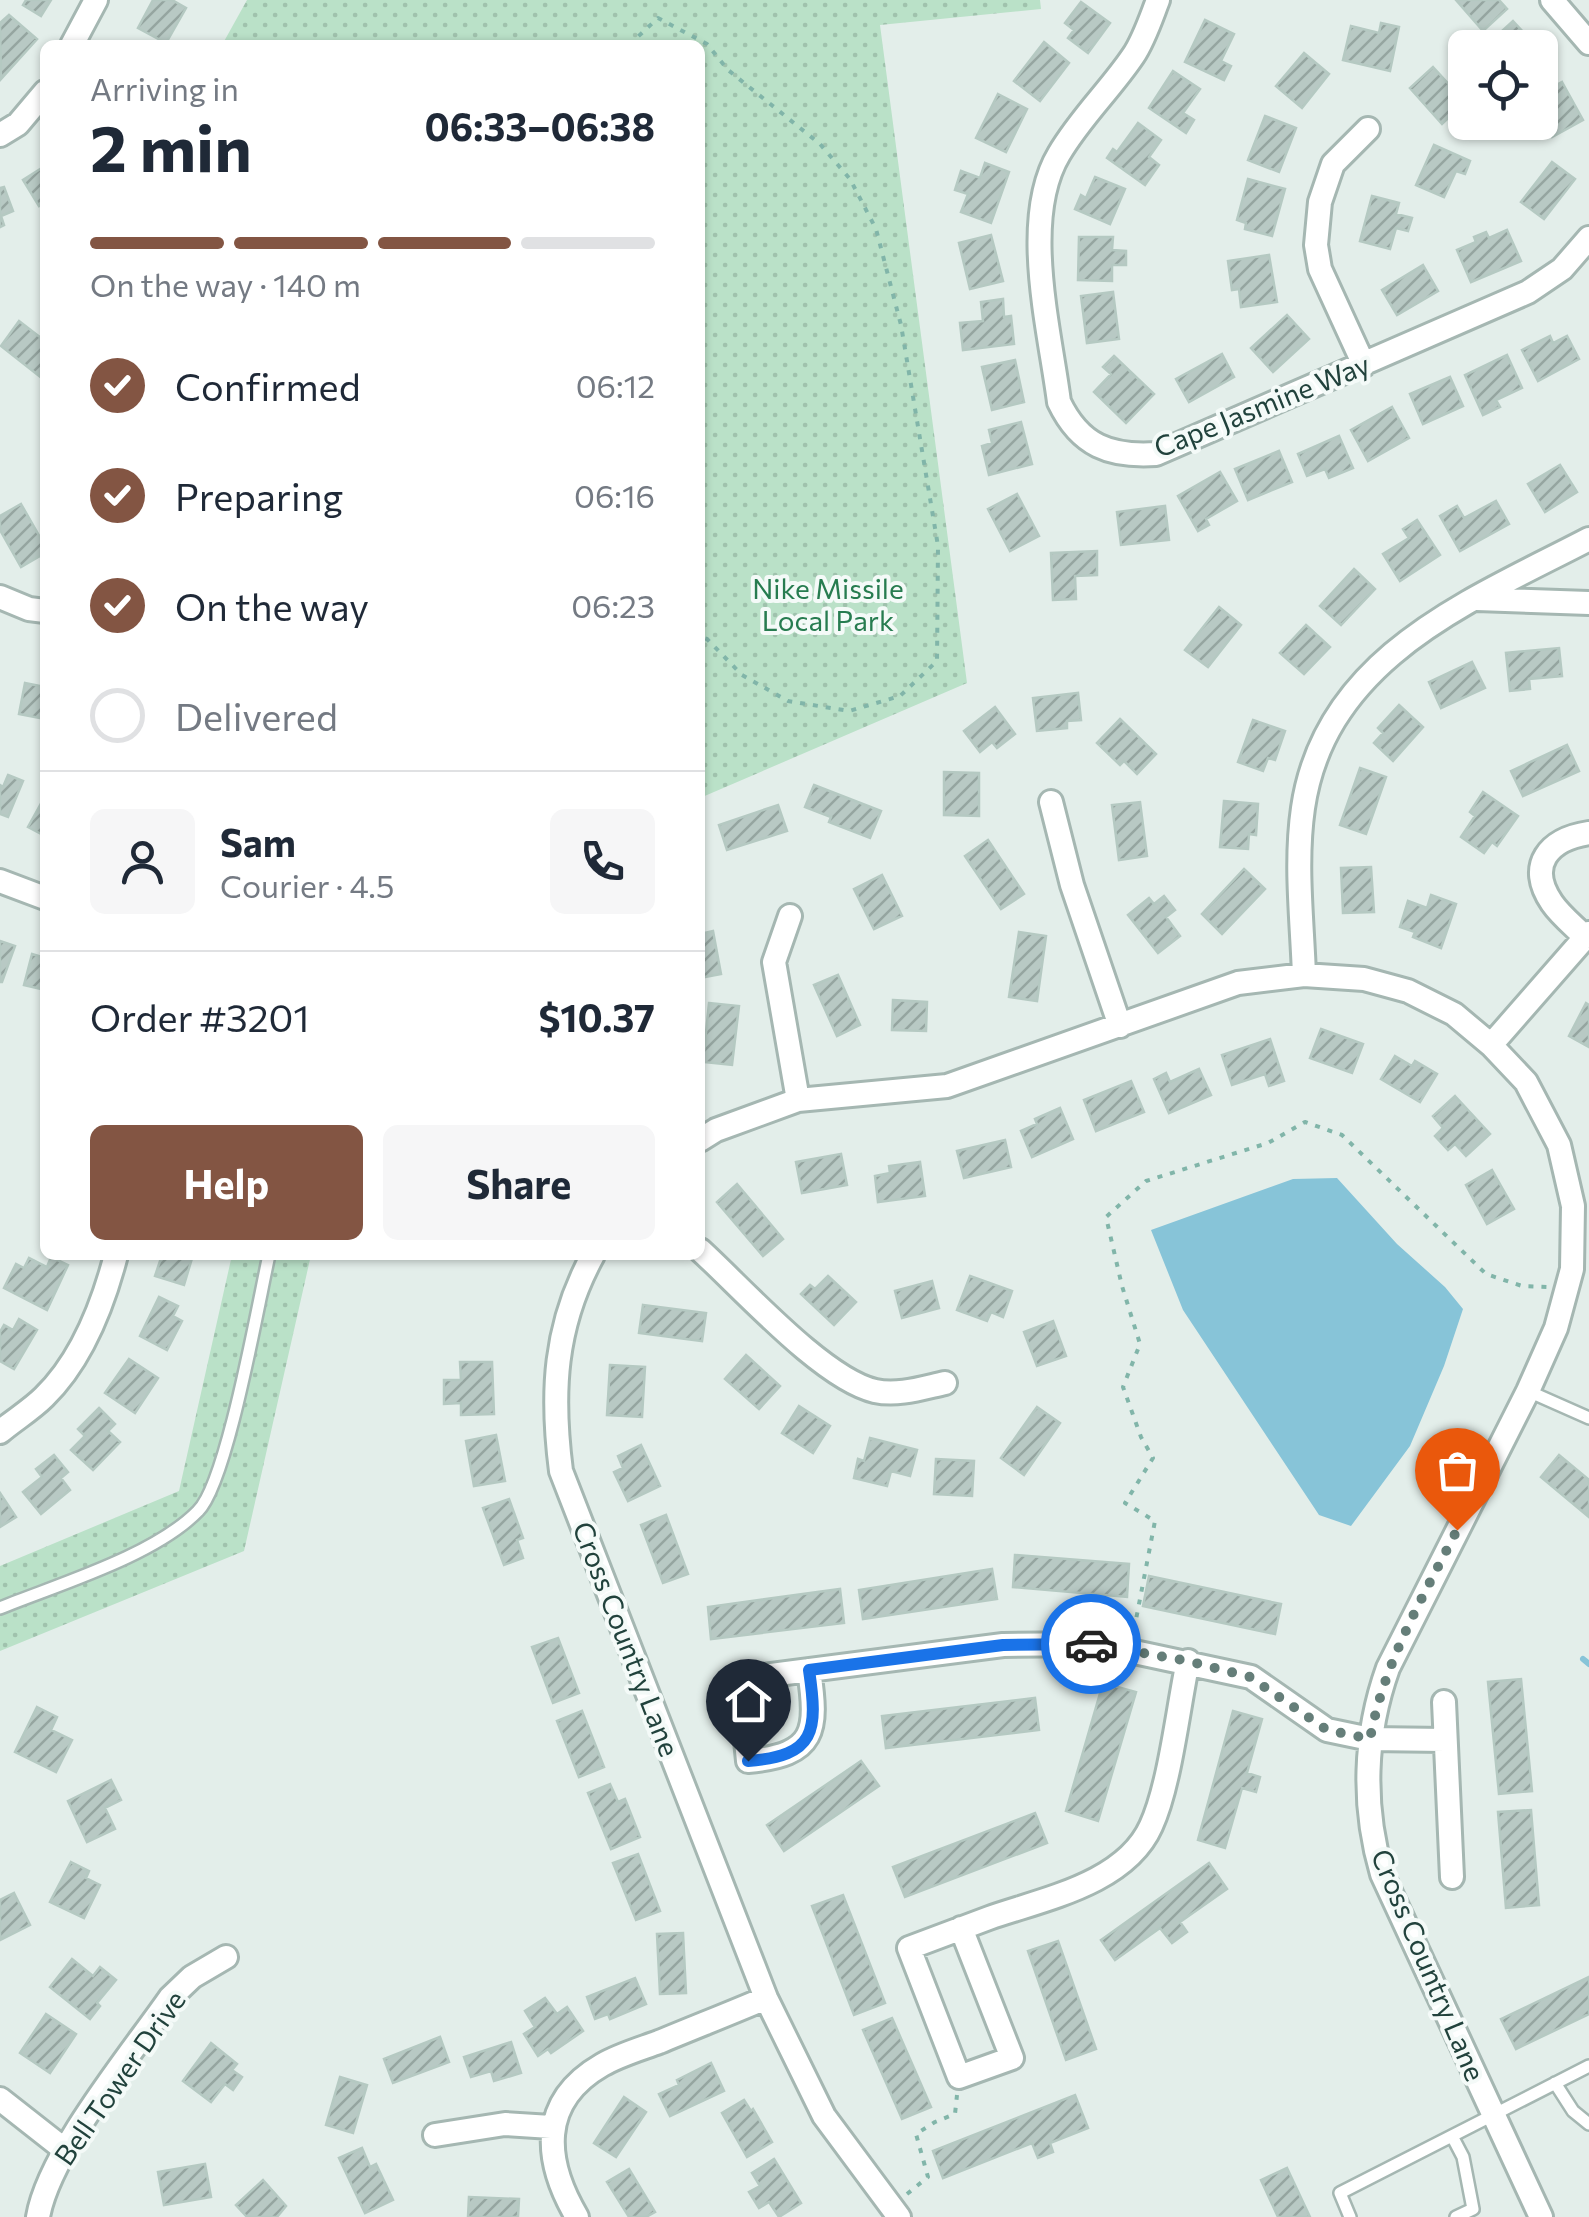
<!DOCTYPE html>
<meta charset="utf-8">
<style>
:root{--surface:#fff;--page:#f6f6f7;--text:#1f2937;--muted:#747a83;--line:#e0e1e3;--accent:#835543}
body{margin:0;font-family:Commissioner,sans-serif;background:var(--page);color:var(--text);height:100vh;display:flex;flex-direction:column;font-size:38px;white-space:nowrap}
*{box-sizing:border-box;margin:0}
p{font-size:32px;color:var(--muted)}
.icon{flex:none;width:55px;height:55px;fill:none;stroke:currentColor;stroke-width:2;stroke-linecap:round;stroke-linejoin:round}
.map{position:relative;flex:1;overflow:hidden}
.sheet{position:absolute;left:40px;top:40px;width:665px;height:1220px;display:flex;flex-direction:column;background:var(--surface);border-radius:15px;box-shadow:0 2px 8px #0004}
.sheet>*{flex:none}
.buttons{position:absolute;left:1448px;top:30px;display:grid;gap:20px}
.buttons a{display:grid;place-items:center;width:110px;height:110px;border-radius:15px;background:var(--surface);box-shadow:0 2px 8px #0004;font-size:50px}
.pin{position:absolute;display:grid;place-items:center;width:85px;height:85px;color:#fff;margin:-102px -42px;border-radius:50% 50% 50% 0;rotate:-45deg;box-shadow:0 0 10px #0007}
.pin .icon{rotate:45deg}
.courier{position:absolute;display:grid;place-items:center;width:100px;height:100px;margin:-50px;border:8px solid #1a73e8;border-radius:50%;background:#fff;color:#222;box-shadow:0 2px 12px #0007}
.head em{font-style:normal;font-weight:700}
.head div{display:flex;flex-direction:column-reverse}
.head{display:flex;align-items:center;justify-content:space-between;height:170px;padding:0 50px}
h1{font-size:65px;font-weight:700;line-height:75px}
.bar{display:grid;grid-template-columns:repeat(4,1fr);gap:15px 10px;align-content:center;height:120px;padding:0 50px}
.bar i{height:12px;border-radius:8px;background:var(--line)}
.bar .on{background:var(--accent)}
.bar p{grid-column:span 4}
.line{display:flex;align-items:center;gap:25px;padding:0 50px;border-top:2px solid var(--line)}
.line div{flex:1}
.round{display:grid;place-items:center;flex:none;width:105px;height:105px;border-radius:15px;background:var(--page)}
ol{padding:0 50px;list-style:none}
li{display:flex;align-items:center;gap:30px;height:110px}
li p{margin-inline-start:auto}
li .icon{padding:10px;border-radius:50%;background:var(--accent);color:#fff;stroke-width:4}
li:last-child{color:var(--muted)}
li i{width:55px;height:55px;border:5px solid var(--line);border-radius:50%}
.cta{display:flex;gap:20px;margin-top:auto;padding:20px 50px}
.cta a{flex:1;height:115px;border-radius:15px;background:var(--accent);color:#fff;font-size:40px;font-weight:700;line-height:115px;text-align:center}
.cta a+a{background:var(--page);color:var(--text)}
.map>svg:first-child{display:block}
</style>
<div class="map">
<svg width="1589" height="2217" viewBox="0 0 1589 2217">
<defs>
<pattern id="park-dots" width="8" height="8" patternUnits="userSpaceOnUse" patternTransform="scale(2.5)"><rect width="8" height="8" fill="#bae1c8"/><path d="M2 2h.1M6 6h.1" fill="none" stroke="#a0c2ad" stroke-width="1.8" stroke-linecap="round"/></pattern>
<pattern id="building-hatch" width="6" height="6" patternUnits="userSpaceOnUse" patternTransform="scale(2.5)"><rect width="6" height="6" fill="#b8c9c4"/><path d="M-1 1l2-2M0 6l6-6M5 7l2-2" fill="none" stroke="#95a5a0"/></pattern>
</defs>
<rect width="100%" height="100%" fill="#e3eeea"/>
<path fill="url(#park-dots)" d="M247 0H1040L1041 9 880 25 967 683 700 798V45H222Z
M232 1255H311L244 1551 0 1651V1566L179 1491Z"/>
<path fill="#87c4d8" d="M1337 1178 1397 1244 1445 1287 1463 1309 1444 1366 1410 1446 1351 1526 1319 1515 1183 1310 1151 1230 1293 1179Z"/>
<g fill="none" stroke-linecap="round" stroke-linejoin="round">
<path stroke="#87c4d8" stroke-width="6" d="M1583 1659 1589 1664"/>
</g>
<path fill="url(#building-hatch)" stroke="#b5c9c2" stroke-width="2.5" d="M26 0H51L41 16 23 5Z
M153 0H172L186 8 166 43 138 28Z
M1456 0H1499L1507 9 1483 31Z
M1081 2 1110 23 1088 53 1068 38 1074 30 1065 23Z
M9 15 37 39 1 79 0 23Z
M1205 20 1234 34 1221 61 1231 66 1224 80 1185 62Z
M1513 21 1538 48H1493L1489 43Z
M1381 23 1399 27 1390 71 1343 60 1351 26 1379 33Z
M1044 42 1069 63 1040 101 1014 81Z
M1304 53 1329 74 1302 108 1276 86Z
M1433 67 1465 102 1442 124 1410 88Z
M1173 71 1200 89 1183 113 1194 120 1186 133 1149 108Z
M1562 82 1583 120 1552 137 1540 116V94Z
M998 94 1027 109 1006 152 976 138Z
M1265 116 1296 128 1279 172 1248 160Z
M1138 123 1161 140 1149 157 1159 165 1145 185 1107 158 1113 149 1117 152Z
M1434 145 1470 161 1465 174 1456 171 1444 197 1416 185Z
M1552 162 1575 179 1544 219 1521 202Z
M985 163 1009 172 991 223 961 212 968 194 955 190 961 171 980 178Z
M45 166V203L39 206 23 180Z
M1095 177 1125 189 1110 224 1075 209 1081 195 1086 198Z
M1248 179 1285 189 1272 236 1245 229 1246 223 1237 220Z
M4 187 13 211 1 216 4 225 0 227V188Z
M1372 196 1399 203 1396 214 1412 218 1408 231 1396 228 1390 249 1360 241Z
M1507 230 1521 261 1471 282 1457 250 1476 242 1474 237 1486 232 1489 238Z
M991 235 1003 281 970 289 959 243Z
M1079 237H1113L1112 250 1126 251V265H1112V281L1078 280Z
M1269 255 1277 302 1241 307 1239 289 1232 290 1228 261Z
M1423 265 1438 291 1397 315 1382 290Z
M1113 292 1119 339 1087 343 1081 296Z
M1003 299 1004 317 1011 316 1014 344 963 350 960 323 983 321 981 302Z
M1287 315 1309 339 1273 372 1251 348Z
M19 321 45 341 43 379 1 346Z
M1550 336 1553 343 1567 336 1579 359 1538 381 1522 350Z
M1222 354 1234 377 1189 402 1176 379Z
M1507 355 1522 388 1496 400 1500 407 1483 415 1465 375Z
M1114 356 1154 394 1126 423 1094 392 1111 374 1103 367Z
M1015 360 1024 402 992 410 982 367Z
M1450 377 1463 406 1423 424 1410 394Z
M1392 407 1409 438 1368 461 1351 430Z
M1021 422 1032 464 989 475 982 446 992 443 989 430Z
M1339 436 1353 468 1329 478 1325 469 1307 476 1298 454Z
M1279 451 1292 482 1248 500 1235 469Z
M1560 465 1577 492 1545 512 1528 484Z
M1220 472 1237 501 1206 519 1209 525 1198 531 1178 496Z
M1017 494 1039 536 1010 551 988 509Z
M1496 501 1509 524 1460 551 1440 516 1457 506 1464 518Z
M21 504 45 546V553L21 567 0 530V516Z
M1165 506 1169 540 1121 545 1117 512Z
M1417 520 1440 555 1400 581 1383 554 1409 538 1403 529Z
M1097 551V575L1075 576 1076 599 1053 600 1051 553Z
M1354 569 1375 589 1341 625 1320 606Z
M1219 607 1241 625 1208 667 1185 650Z
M1306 625 1330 647 1304 674 1280 653Z
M1559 648 1562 676 1529 679 1530 689 1510 691 1506 653Z
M1472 662 1485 688 1441 708 1429 682Z
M25 683 45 687V719L19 714Z
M1078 693 1081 720 1067 721V728L1037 731 1033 698Z
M1399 705 1423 727 1393 761 1374 743 1383 733 1378 728Z
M995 707 1015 734 997 748 992 742 980 752 964 731Z
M1120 719 1156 754 1137 774 1124 761 1120 765 1097 743Z
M1253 720 1285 731 1275 760 1268 758 1263 771 1238 762Z
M1567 745 1579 771 1523 796 1511 771Z
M1360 768 1386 777 1366 834 1340 825Z
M944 772 979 773V816L944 815Z
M8 775 23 781 8 817 0 814V785L3 787Z
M814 785 881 811 870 838 829 822 831 817 805 807Z
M1483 792 1518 816 1497 846 1492 842 1484 853 1461 837 1475 816 1470 812Z
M44 798 45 799V836L28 827Z
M1224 801 1258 804 1256 835 1249 834 1248 849 1220 847Z
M1140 802 1147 856 1119 860 1112 805Z
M778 805 787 831 727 850 719 825Z
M988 840 1024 894 1001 909 965 856Z
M1371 867 1374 912 1343 913 1341 868Z
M1244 869 1265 889 1222 934 1202 914Z
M882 875 902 916 874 929 854 889Z
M1431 895 1456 904 1441 948 1413 937 1415 932 1400 927 1408 901 1427 908Z
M1164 896 1175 910 1166 917 1180 936 1158 953 1128 915 1149 898 1154 904Z
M713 931 721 974 700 978V934Z
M1019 932 1046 936 1037 1001 1009 997Z
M0 941 15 946 2 982H0Z
M32 954 45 958V990L24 985Z
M838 975 860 1025 837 1036 814 985Z
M893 1000 927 1002 926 1031 892 1030Z
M709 1003 739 1006 732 1065 703 1062Z
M1586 1003 1589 1005V1047L1569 1036Z
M1321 1029 1363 1044 1352 1073 1310 1058Z
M1270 1039 1284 1081 1269 1086 1265 1074 1232 1085 1222 1055Z
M1395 1056 1412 1066 1415 1061 1437 1074 1420 1102 1381 1079Z
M1199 1069 1211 1095 1169 1113 1154 1079 1166 1073 1170 1082Z
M1131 1081 1144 1112 1096 1131 1084 1100Z
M1455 1096 1490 1134 1466 1156 1455 1144 1448 1150 1435 1136 1443 1128 1433 1116Z
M1060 1108 1073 1139 1032 1157 1021 1131 1037 1124 1035 1119Z
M1005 1140 1011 1167 964 1178 957 1151Z
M841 1154 847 1185 802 1193 796 1162Z
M920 1162 925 1196 878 1202 875 1176 890 1173 889 1166Z
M1492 1170 1514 1209 1487 1224 1466 1185Z
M737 1184 783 1239 763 1256 717 1202Z
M162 1255H193L184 1285 155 1276Z
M51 1257 68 1265 47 1310 4 1288 16 1264 24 1268 29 1258 47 1267Z
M828 1276 856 1302 834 1325 801 1294 810 1285 815 1289Z
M970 1276 1012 1291 1003 1317 991 1312 987 1321 957 1310Z
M932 1281 939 1308 902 1318 895 1291Z
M159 1297 178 1306 173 1316 182 1321 167 1350 140 1336Z
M643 1305 706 1313 702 1341 639 1333Z
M19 1319 37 1330 14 1369 0 1361V1332L4 1325 13 1330Z
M1053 1321 1066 1356 1037 1366 1024 1332Z
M746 1355 780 1386 759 1409 725 1379Z
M129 1359 158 1378 135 1413 105 1393Z
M460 1362H492L494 1414 461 1415V1403L444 1404V1380H461Z
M610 1365 645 1367 642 1417 607 1415Z
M799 1406 830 1426 813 1453 782 1433Z
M1037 1407 1060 1423 1024 1475 1001 1458Z
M99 1408 115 1424 108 1431 120 1442 93 1470 71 1450 85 1436 78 1429Z
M496 1435 505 1481 474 1486 466 1441Z
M870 1438 917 1450 910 1476 891 1471 887 1486 854 1478 858 1459 864 1461Z
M641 1445 660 1486 628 1501 614 1472 623 1468 618 1456Z
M54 1455 68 1472 61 1478 70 1490 41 1514 23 1492 42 1477 36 1469Z
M1559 1455 1589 1480V1517L1541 1477Z
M936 1459 974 1461 972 1496 934 1494Z
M0 1493 16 1517 0 1527Z
M509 1499 523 1538 517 1540 523 1558 504 1565 483 1508Z
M666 1515 688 1574 663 1583 641 1525Z
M1015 1555 1129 1564 1127 1597 1013 1587Z
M992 1569 997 1599 863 1619 859 1590Z
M1149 1576 1281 1604 1275 1634 1143 1606Z
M840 1589 844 1623 711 1639 708 1607Z
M558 1638 579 1693 553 1703 532 1647Z
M1521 1679 1532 1791 1499 1794 1488 1682Z
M1103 1683 1136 1692 1098 1821 1066 1811Z
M1035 1698 1039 1730 886 1748 882 1716Z
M37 1707 57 1717 51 1730 72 1740 56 1772 15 1752Z
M582 1711 604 1767 579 1777 557 1721Z
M1233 1711 1262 1719 1247 1773 1260 1777 1256 1792 1242 1788 1225 1848 1198 1840Z
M861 1761 879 1786 784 1851 767 1825Z
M111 1780 121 1800 105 1808 115 1829 87 1842 68 1801Z
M610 1784 618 1802 625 1799 640 1837 611 1849 588 1793Z
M1531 1810 1539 1905 1506 1908 1498 1812Z
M1035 1813 1047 1843 905 1897 893 1867Z
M638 1854 660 1911 636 1920 613 1863Z
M71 1862 89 1871 86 1878 100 1885 84 1918 50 1902Z
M1209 1863 1227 1889 1180 1922 1187 1932 1172 1943 1160 1928 1115 1960 1101 1940Z
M14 1893 30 1925 0 1940V1900Z
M843 1895 885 2003 854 2015 812 1906Z
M683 1933 686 1993 660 1994 657 1934Z
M1058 1941 1096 2049 1066 2060 1028 1951Z
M72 1959 93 1976 100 1967 116 1980 97 2003 100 2006 90 2019 50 1987Z
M1589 1977V2014L1516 2049 1501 2019Z
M635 1978 646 2004 610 2019 608 2014 595 2019 587 1997Z
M545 1998 557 2014 567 2007 583 2031 551 2053 548 2049 538 2056 524 2034 535 2027 525 2011Z
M46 2014 76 2034 50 2073 20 2053Z
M892 2018 931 2107 902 2119 863 2030Z
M440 2037 449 2062 393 2083 384 2059Z
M511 2042 521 2073 494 2081 491 2071 471 2077 464 2057Z
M211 2043 237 2064 232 2070 242 2077 233 2090 225 2084 211 2102 183 2081Z
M711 2063 724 2091 670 2116 659 2094 679 2085 677 2080Z
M340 2077 367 2085 353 2133 326 2125Z
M1075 2095 1088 2128 1050 2143 1053 2152 1038 2158 1032 2143 943 2178 933 2151Z
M624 2097 646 2112 616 2157 594 2143Z
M744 2100 751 2111 753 2109 772 2142 747 2157 722 2113Z
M362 2148 370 2167 376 2164 393 2200 365 2213 339 2158Z
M774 2159 801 2203 779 2217 769 2202 759 2208 749 2192 760 2186 752 2173Z
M205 2164 211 2197 164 2205 158 2172Z
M1287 2168 1310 2217H1278L1261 2180Z
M629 2169 655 2212 646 2217H629L607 2182Z
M263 2180 286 2206 277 2217H247L236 2205Z
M469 2197 519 2199 518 2217H468Z"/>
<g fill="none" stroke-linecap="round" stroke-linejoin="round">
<g stroke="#a5b7b2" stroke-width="16">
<path id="lane" d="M1528 1391 1589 1418
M0 1608C59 1584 154 1556 198 1511 227 1483 258 1304 269 1255
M1555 2083 1573 2111 1589 2124
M1452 2136 1463 2157 1473 2209 1456 2217
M1350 2217 1340 2193 1589 2066"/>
</g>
<g stroke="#a5b7b2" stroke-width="28">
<path id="street" d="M1158 0C1151 18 1144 40 1133 56 1110 90 1080 118 1059 154 1020 219 1050 331 1059 402 1080 446 1110 457 1156 454L1528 292 1562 269 1589 238
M1552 0 1589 43
M72 45 96 0
M0 135 18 124 45 92
M1364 365 1320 269 1316 245 1320 202 1333 164 1368 129
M0 597 29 609 45 611
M1477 599 1589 603
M1051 802 1072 885 1120 1026
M0 881 45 898
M790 916 774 962 798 1100
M1585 937C1574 926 1561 916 1552 903 1526 865 1549 839 1589 833
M1304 975C1302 919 1295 863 1303 808 1325 657 1470 601 1589 539
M1491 1045 1589 933
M700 1140 716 1130 798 1100 947 1086 1238 983 1304 975 1364 979 1408 991 1454 1014 1491 1045 1526 1082 1559 1145 1573 1206 1572 1269 1556 1328 1528 1391 1388 1668C1364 1735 1362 1806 1382 1874L1541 2217
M700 1250C742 1288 823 1379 875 1391 898 1396 922 1388 945 1383
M593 1255C554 1326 551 1393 561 1471L766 1998 824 2116 899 2217
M0 1432C14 1420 31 1410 44 1397 82 1360 103 1305 116 1255
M809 1670C818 1731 816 1755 748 1761L740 1679 1003 1645 1097 1644 1251 1677 1327 1730 1370 1739 1445 1740
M1444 1702 1452 1877
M961 1928 1012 2058 959 2077 909 1948C936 1938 962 1928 989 1918 1043 1899 1125 1884 1151 1826 1170 1785 1178 1708 1188 1661
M0 2099 65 2150
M435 2135 505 2124 551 2127
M38 2217C49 2153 131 2054 170 1998L192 1977 226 1957
M577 2217C544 2161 538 2102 602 2065 619 2055 640 2049 659 2042 695 2027 731 2013 766 1998"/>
</g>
<path stroke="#81b5a9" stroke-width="4" stroke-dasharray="5 8" stroke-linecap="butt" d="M629 45 658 18 707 44 728 70 820 144 850 179 876 229 901 325 938 546 937 661 900 696 849 711 788 701 742 675 707 639 700 637
M1134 1630 1155 1521 1125 1503 1153 1458 1141 1437 1123 1387 1140 1344 1122 1286 1106 1217 1146 1181 1268 1143 1305 1122 1342 1135 1486 1274 1522 1286 1547 1287
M907 2194 928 2177 916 2134 935 2122 955 2114 957 2095"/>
<use href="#lane" stroke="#fff" stroke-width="11"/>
<use href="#street" stroke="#fff" stroke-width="22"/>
</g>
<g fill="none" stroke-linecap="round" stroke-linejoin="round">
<path stroke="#657e79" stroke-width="10" stroke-dasharray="0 18" d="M1091 1644 1188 1661 1250 1677 1327 1730 1370 1739C1384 1662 1422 1599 1457 1530"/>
<path stroke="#1a73e8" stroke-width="12" d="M748 1761C816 1756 818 1731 809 1670L1003 1645 1091 1644"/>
</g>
<g text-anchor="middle" stroke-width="8" stroke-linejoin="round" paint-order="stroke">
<g font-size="28" fill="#21423c" stroke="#f4faf8">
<text transform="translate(1262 406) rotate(-22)" y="10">Cape Jasmine Way</text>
<text transform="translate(626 1639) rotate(69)" y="10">Cross Country Lane</text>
<text transform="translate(1428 1965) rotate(67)" y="10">Cross Country Lane</text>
<text transform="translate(120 2078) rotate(-55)" y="10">Bell Tower Drive</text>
</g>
<g font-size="28" fill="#277c50" stroke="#f4faf8">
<text x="828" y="599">Nike Missile<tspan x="828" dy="32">Local Park</tspan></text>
</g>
</g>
</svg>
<div class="buttons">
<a><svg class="icon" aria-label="locate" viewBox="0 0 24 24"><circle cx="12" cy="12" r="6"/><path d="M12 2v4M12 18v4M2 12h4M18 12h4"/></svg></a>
</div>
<div class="pin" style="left:1457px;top:1530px;background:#ea580c"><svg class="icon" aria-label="bag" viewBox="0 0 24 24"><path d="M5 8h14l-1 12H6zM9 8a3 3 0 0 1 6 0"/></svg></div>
<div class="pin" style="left:748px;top:1761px;background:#1f2937"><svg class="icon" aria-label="home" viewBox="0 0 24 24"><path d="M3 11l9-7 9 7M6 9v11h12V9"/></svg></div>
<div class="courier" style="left:1091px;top:1644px"><svg class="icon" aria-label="car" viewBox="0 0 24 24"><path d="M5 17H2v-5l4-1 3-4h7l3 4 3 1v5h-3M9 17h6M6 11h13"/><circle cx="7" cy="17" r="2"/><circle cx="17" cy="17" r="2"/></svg></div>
<section class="sheet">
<div class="head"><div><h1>2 min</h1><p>Arriving in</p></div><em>06:33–06:38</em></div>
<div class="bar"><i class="on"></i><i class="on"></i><i class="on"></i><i></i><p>On the way · 140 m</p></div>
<ol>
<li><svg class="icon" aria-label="check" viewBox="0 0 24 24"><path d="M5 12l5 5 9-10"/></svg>Confirmed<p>06:12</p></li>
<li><svg class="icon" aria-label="check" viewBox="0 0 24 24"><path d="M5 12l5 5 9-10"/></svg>Preparing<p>06:16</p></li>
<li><svg class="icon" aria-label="check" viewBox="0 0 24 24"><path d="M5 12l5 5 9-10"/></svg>On the way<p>06:23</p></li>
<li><i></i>Delivered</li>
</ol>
<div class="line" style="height:180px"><a class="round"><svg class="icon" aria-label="person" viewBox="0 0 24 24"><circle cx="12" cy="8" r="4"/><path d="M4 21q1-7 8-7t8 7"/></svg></a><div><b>Sam</b><p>Courier · 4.5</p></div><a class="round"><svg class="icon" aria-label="phone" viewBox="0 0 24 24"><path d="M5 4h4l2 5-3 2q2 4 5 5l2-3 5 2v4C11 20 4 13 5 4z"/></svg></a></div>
<div class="line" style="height:130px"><div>Order #3201</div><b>$10.37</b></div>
<div class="cta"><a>Help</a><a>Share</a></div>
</section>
</div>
